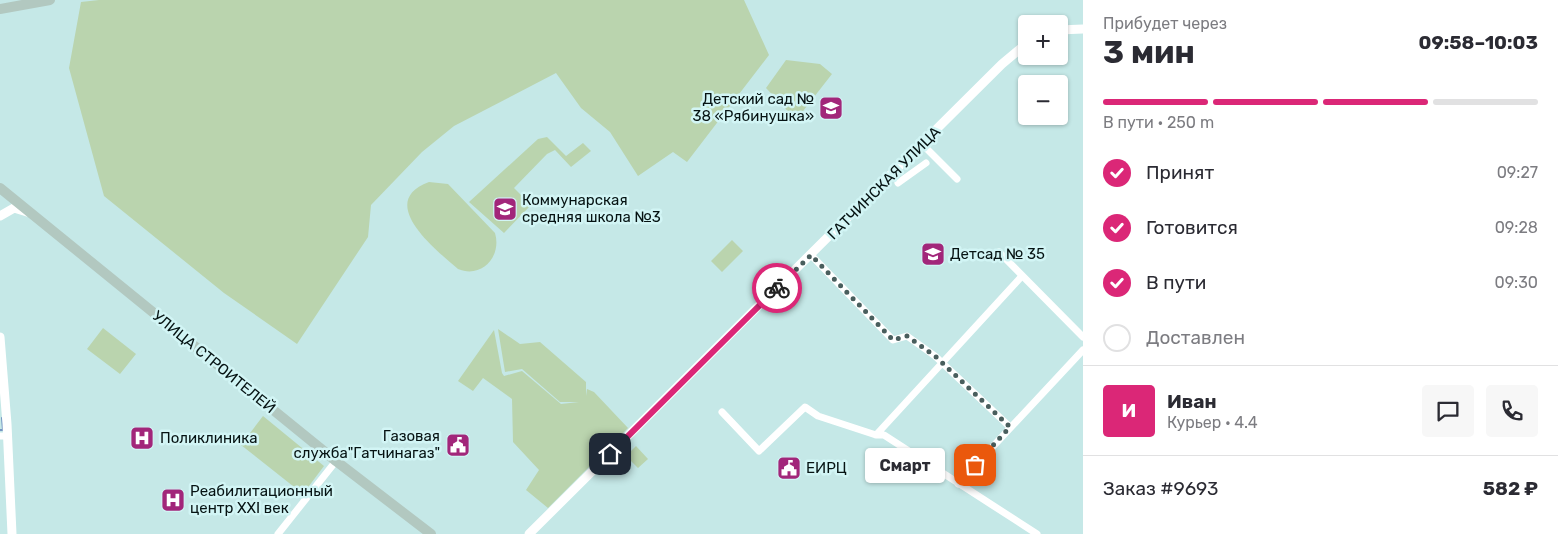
<!DOCTYPE html>
<html lang="ru">
<meta charset="utf-8">
<style>
:root{--surface:#fff;--page:#f7f7f7;--text:#2b2b33;--muted:#7c7c81;--line:#e1e1e2;--accent:#db2777}
body{margin:0;font-family:Rubik,sans-serif;background:var(--page);color:var(--text);height:100vh;display:flex;flex-direction:column;font-size:19px;white-space:nowrap}
*{box-sizing:border-box;margin:0}
p{font-size:16px;color:var(--muted)}
.icon{flex:none;width:28px;height:28px;fill:none;stroke:currentColor;stroke-width:2;stroke-linecap:round;stroke-linejoin:round}
.map{position:relative;flex:1;overflow:hidden}
.drawer{display:flex;flex-direction:column;background:var(--surface);width:475px}
.drawer>*{flex:none}
.controls{position:absolute;left:1018px;top:15px;display:grid;gap:10px}
.controls a{display:grid;place-items:center;width:50px;height:50px;border-radius:5px;background:var(--surface);box-shadow:0 1px 4px #0004;font-size:25px}
.pin{position:absolute;display:grid;place-items:center;width:42px;height:42px;color:#fff;margin:-21px;border-radius:10px;box-shadow:0 2px 8px #0006}
.courier{position:absolute;display:grid;place-items:center;width:50px;height:50px;margin:-25px;border:4px solid #db2777;border-radius:50%;background:#fff;color:#222;box-shadow:0 1px 6px #0007}
.bubble{position:absolute;height:35px;border-radius:5px;background:var(--surface);box-shadow:0 1px 4px #0004;font-size:16px;font-weight:700;line-height:35px;text-align:center}
.overview em{font-style:normal;font-weight:700}
.overview div{display:flex;flex-direction:column-reverse}
.overview{display:flex;align-items:center;justify-content:space-between;height:85px;padding:0 20px}
h1{font-size:32px;font-weight:700;line-height:38px}
.bar{display:grid;grid-template-columns:repeat(4,1fr);gap:8px 5px;align-content:center;height:60px;padding:0 20px}
.bar i{height:6px;border-radius:4px;background:var(--line)}
.bar .current{background:var(--accent)}
.bar p{grid-column:span 4}
.line{display:flex;align-items:center;gap:12px;padding:0 20px;border-top:1px solid var(--line)}
.line div{flex:1}
.round{display:grid;place-items:center;flex:none;width:52px;height:52px;border-radius:5px;background:var(--page)}
ol{padding:0 20px;list-style:none}
li{display:flex;align-items:center;gap:15px;height:55px}
li p{margin-inline-start:auto}
li .icon{padding:5px;border-radius:50%;background:var(--accent);color:#fff;stroke-width:4}
li:last-child{color:var(--muted)}
li i{width:28px;height:28px;border:2px solid var(--line);border-radius:50%}
main{display:flex;flex:1;min-height:0}
.map>svg:first-child{display:block}
</style>
<main>
<div class="map">
<svg width="1083" height="534" viewBox="0 0 1083 534">
<rect width="100%" height="100%" fill="#c5e8e7"/>
<path fill="#bad4ae" d="M99 0H744L769 55 687 162 673 152 638 176 610 132 581 108 556 73 454 126 422 152 371 205 368 237 297 344 224 293 104 196 69 68 81 2Z
M786 60 820 64 832 74 796 120 766 88Z
M547 137 566 156 583 143 591 151 571 167 555 150 547 154 514 188 531 205 504 233 469 202 538 139Z
M429 182 448 184 495 233C502 256 482 279 458 269 436 250 375 202 429 182Z
M732 240 743 251 722 272 711 261Z
M103 328 136 354 120 374 87 349Z
M498 329 520 344 540 342 586 382V396L587 389 594 392 628 428 548 508 526 490 539 470 513 442 512 399 483 378 473 391 458 381 494 330 502 373 504 376 522 371 561 404 579 402H560L522 369 505 372Z
M263 416 324 466 303 494 241 445Z
M636 446 648 459 638 468 626 456Z"/>
<g fill="none" stroke-linecap="round" stroke-linejoin="round">
<path stroke="#7596c2" stroke-width="2" d="M0 430H3L2 418"/>
<path stroke="#fff" stroke-width="7" d="M923 145 957 179
M898 183 926 163
M999 252 1083 337
M811 255 893 340 907 336 935 356 1010 427
M722 412 759 451 805 407 818 416 876 435 1022 276
M876 435H884L1037 534
M0 436H8
M958 484 1083 350
M278 534 336 461"/>
<path stroke="#fff" stroke-width="9" d="M1059 30 1083 29
M0 216 14 208 27 212
M0 337 7 424 12 534
M529 534 1002 64 1026 44"/>
<path stroke="#b2c8c0" stroke-width="10" d="M0 9 50 0
M0 188 336 461 431 534"/>
</g>
<g fill="none" stroke-linecap="round" stroke-linejoin="round">
<path stroke="#495e5d" stroke-width="5" stroke-dasharray="0 9" d="M777 288 811 255 893 340 907 336 935 356 1010 427 975 465"/>
<path stroke="#db2777" stroke-width="6" d="M610 454 777 288"/>
</g>
<defs>
<g id="school-square" transform="scale(1.25)"><rect x="-9" y="-9" width="18" height="18" rx="4" fill="#a2267a" stroke="#d2f5f5"/><path d="M0-5L7-2L0 1L-7-2ZM-4 1L0 2.5L4 1V4Q0 6-4 4Z" fill="#fff"/></g>
<g id="hospital-square" transform="scale(1.25)"><rect x="-9" y="-9" width="18" height="18" rx="4" fill="#a2267a" stroke="#d2f5f5"/><path d="M-5-5h3v3.5h4V-5h3V5h-3V1.5h-4V5h-3Z" fill="#fff"/></g>
<g id="civic-square" transform="scale(1.25)"><rect x="-9" y="-9" width="18" height="18" rx="4" fill="#a2267a" stroke="#d2f5f5"/><path d="M-.6-6.5H3V-4.5H.6V-3L4-1V1h2V6H-6V1h2V-1L-.6-3ZM-1.2 2.5V6h2.4V2.5Z" fill="#fff"/></g>
</defs>
<g fill-rule="evenodd">
<use href="#school-square" x="831" y="108"/>
<use href="#school-square" x="505" y="209"/>
<use href="#school-square" x="933" y="254"/>
<use href="#hospital-square" x="142" y="438"/>
<use href="#civic-square" x="458" y="445"/>
<use href="#civic-square" x="789" y="468"/>
<use href="#hospital-square" x="173" y="500"/>
</g>
<g text-anchor="middle" stroke-width="5" stroke-linejoin="round" paint-order="stroke">
<g font-size="15" fill="#061313" stroke="#d2f5f5" text-anchor="start">
<text x="814" y="104" text-anchor="end">Детский сад №<tspan x="814" dy="17">38 «Рябинушка»</tspan></text>
<text x="522" y="205">Коммунарская<tspan x="522" dy="17">средняя школа №3</tspan></text>
<text x="950" y="259">Детсад № 35</text>
<text x="440" y="441" text-anchor="end">Газовая<tspan x="440" dy="17">служба"Гатчинагаз"</tspan></text>
<text x="160" y="443">Поликлиника</text>
<text x="806" y="473">ЕИРЦ</text>
<text x="190" y="496">Реабилитационный<tspan x="190" dy="17">центр ХХI век</tspan></text>
</g>
<g font-size="15" fill="#061313" stroke="#d2f5f5">
<text transform="translate(884 183) rotate(-45)" y="5">ГАТЧИНСКАЯ УЛИЦА</text>
<text transform="translate(214 362) rotate(39)" y="5">УЛИЦА СТРОИТЕЛЕЙ</text>
</g>
</g>
</svg>
<div class="controls">
<a>+</a>
<a>−</a>
</div>
<div class="pin" style="left:975px;top:465px;background:#ea580c"><svg class="icon" aria-label="bag" viewBox="0 0 24 24"><path d="M5 8h14l-1 12H6zM9 8a3 3 0 0 1 6 0"/></svg></div>
<div class="pin" style="left:610px;top:454px;background:#1f2937"><svg class="icon" aria-label="home" viewBox="0 0 24 24"><path d="M3 11l9-7 9 7M6 9v11h12V9"/></svg></div>
<div class="courier" style="left:777px;top:288px"><svg class="icon" aria-label="bike" viewBox="0 0 24 24"><circle cx="6" cy="16" r="4"/><circle cx="18" cy="16" r="4"/><path d="M6 16l4-8h5l3 8M10 8l3 8H6M13 5h3"/></svg></div>
<div class="bubble" style="left:865px;top:448px;width:80px">Смарт</div>
</div>
<section class="drawer">
<div class="overview"><div><h1>3 мин</h1><p>Прибудет через</p></div><em>09:58–10:03</em></div>
<div class="bar"><i class="current"></i><i class="current"></i><i class="current"></i><i></i><p>В пути · 250 m</p></div>
<ol>
<li><svg class="icon" aria-label="check" viewBox="0 0 24 24"><path d="M5 12l5 5 9-10"/></svg>Принят<p>09:27</p></li>
<li><svg class="icon" aria-label="check" viewBox="0 0 24 24"><path d="M5 12l5 5 9-10"/></svg>Готовится<p>09:28</p></li>
<li><svg class="icon" aria-label="check" viewBox="0 0 24 24"><path d="M5 12l5 5 9-10"/></svg>В пути<p>09:30</p></li>
<li><i></i>Доставлен</li>
</ol>
<div class="line" style="height:90px"><b class="round" style="background:var(--accent);color:#fff">И</b><div><b>Иван</b><p>Курьер · 4.4</p></div><a class="round"><svg class="icon" aria-label="chat" viewBox="0 0 24 24"><path d="M4 5h16v11H9l-5 4z"/></svg></a><a class="round"><svg class="icon" aria-label="phone" viewBox="0 0 24 24"><path d="M5 4h4l2 5-3 2q2 4 5 5l2-3 5 2v4C11 20 4 13 5 4z"/></svg></a></div>
<div class="line" style="height:65px"><div>Заказ #9693</div><b>582 ₽</b></div>
</section>
</main>
